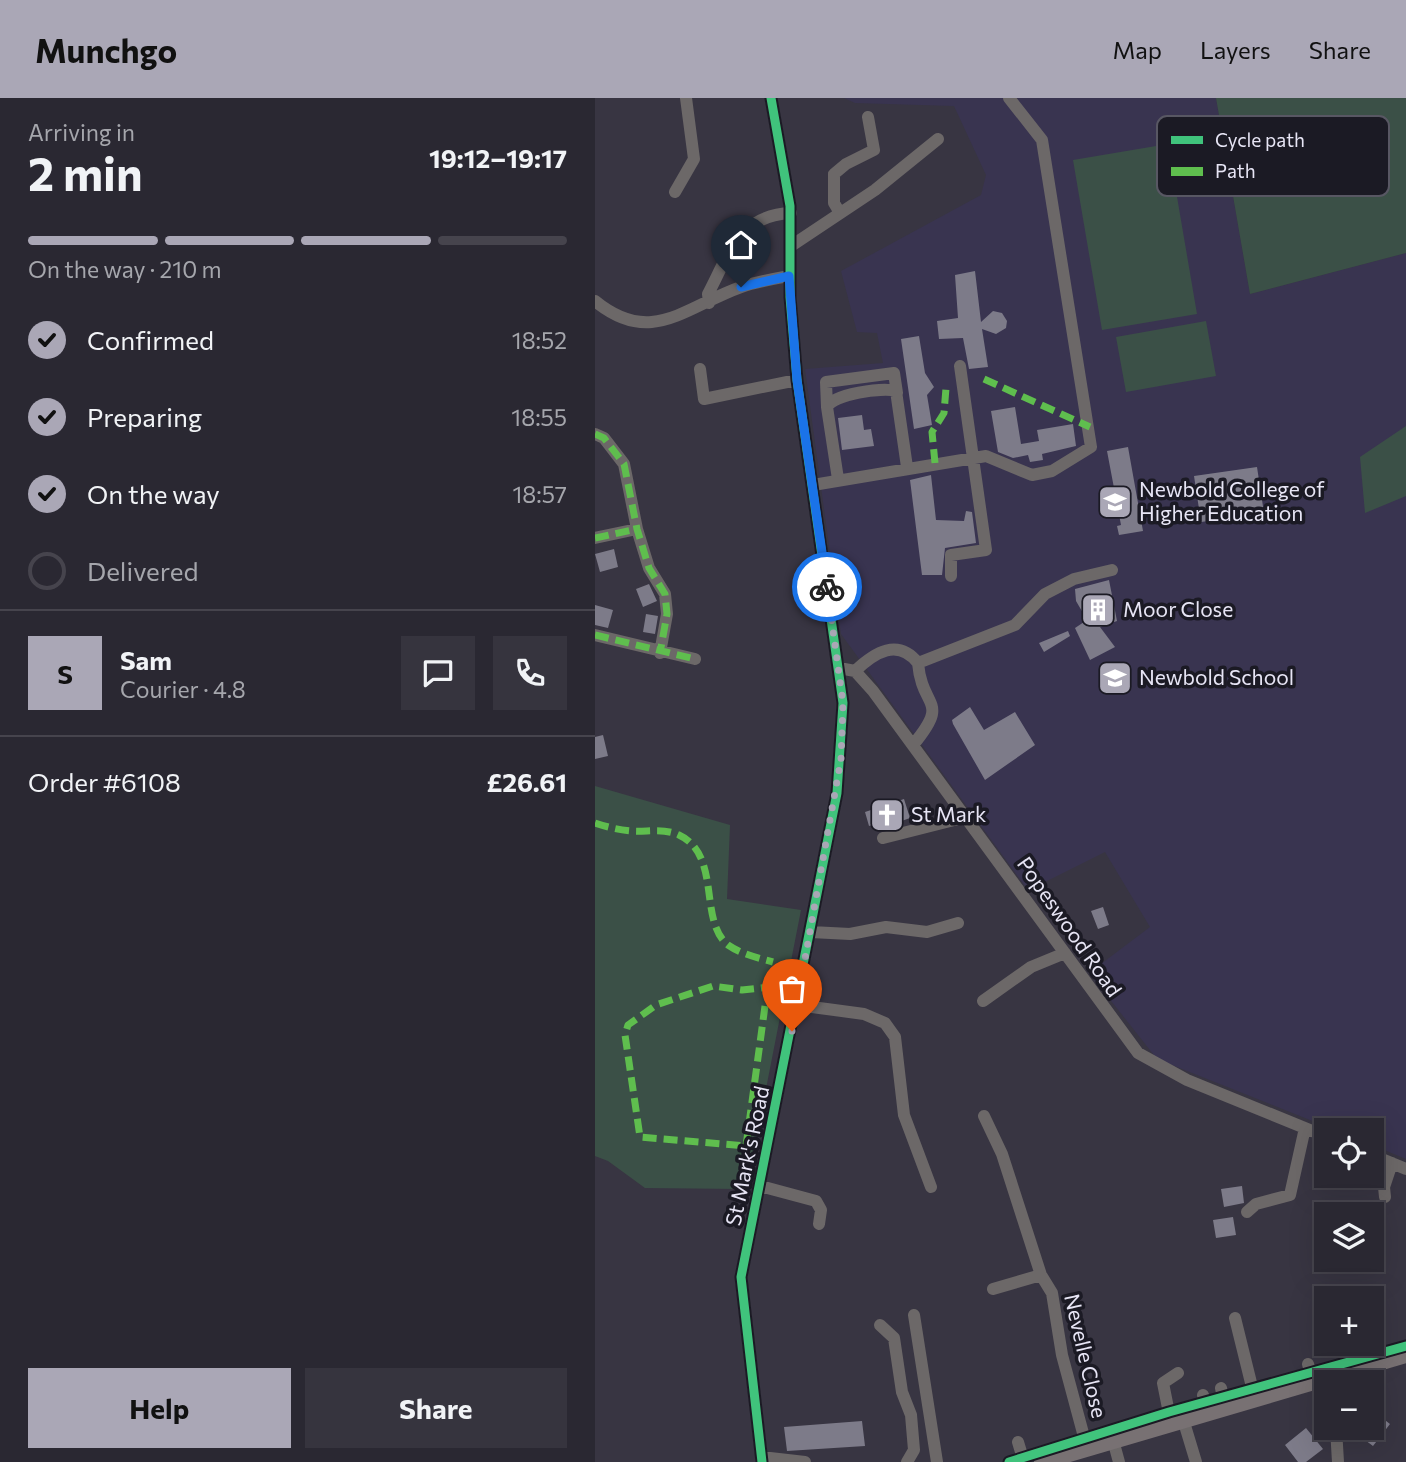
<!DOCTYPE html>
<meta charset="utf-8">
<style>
:root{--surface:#2a2832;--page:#36343e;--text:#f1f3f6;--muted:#a5a6ac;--line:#46444d;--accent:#aaa7b6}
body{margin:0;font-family:Commissioner,sans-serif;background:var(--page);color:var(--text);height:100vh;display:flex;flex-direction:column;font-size:26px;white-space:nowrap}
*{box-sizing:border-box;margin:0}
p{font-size:23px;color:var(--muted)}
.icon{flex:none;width:38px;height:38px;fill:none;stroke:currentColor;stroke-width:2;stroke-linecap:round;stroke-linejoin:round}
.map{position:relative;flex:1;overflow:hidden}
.sheet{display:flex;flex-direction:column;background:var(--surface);width:595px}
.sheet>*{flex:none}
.controls{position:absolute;left:719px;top:1020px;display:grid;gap:14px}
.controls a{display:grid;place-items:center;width:70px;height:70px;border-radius:0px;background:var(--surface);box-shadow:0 7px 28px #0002,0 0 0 2px var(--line);font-size:35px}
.pin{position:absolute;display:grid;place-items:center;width:60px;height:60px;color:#fff;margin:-72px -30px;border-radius:50% 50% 50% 0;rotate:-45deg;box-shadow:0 0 7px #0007}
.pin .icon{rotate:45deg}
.courier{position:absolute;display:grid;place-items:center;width:70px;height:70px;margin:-35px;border:5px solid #1a73e8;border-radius:50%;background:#fff;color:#222;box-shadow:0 2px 9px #0007}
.head em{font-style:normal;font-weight:700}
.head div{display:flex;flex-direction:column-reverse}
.head{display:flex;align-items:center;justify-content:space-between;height:119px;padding:0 28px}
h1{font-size:46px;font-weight:700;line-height:52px}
.bar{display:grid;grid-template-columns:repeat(4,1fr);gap:10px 7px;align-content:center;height:84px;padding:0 28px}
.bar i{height:9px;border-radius:5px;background:var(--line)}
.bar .selected{background:var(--accent)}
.bar p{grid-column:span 4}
.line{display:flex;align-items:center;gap:18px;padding:0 28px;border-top:2px solid var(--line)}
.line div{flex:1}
.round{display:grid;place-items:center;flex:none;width:74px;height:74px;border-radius:0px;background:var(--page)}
ol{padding:0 28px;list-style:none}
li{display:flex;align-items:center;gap:21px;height:77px}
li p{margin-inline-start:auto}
li .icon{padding:7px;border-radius:50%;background:var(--accent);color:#111;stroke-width:4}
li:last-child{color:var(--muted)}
li i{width:38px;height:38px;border:4px solid var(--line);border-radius:50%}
.primary-button{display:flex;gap:14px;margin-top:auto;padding:14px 28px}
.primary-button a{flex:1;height:80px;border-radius:0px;background:var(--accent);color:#111;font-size:28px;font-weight:700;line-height:80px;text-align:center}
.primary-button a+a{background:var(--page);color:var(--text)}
header{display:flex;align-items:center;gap:42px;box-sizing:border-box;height:98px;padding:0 35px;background:var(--accent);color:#111}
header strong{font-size:33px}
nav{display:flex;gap:38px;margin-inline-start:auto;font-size:24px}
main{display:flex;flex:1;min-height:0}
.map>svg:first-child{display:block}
</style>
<header>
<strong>Munchgo</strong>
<nav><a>Map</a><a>Layers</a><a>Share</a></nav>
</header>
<main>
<section class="sheet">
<div class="head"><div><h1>2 min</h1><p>Arriving in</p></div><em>19:12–19:17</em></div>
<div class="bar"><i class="selected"></i><i class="selected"></i><i class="selected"></i><i></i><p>On the way · 210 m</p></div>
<ol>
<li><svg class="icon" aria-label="check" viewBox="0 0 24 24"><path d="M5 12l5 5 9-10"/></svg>Confirmed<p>18:52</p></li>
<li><svg class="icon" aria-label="check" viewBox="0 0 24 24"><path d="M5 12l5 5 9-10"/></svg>Preparing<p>18:55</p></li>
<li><svg class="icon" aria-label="check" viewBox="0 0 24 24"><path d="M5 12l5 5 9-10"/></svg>On the way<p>18:57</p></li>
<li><i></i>Delivered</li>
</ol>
<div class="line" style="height:126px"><b class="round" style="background:var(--accent);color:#111">S</b><div><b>Sam</b><p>Courier · 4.8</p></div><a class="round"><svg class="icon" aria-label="chat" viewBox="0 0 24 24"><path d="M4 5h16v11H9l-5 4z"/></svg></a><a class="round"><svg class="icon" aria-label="phone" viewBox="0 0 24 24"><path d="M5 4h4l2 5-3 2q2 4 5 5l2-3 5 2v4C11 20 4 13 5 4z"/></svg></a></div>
<div class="line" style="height:91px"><div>Order #6108</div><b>£26.61</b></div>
<div class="primary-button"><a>Help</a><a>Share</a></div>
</section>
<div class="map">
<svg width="811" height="1364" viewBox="0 0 811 1364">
<rect width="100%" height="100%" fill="#383542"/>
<path fill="#393450" d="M249 0H621L655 196 811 155V1061L777 1047V1032H740L562 961 494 875 555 829 510 754 446 786 442 781 430 788 246 536 210 271 288 265 282 235 262 234 246 173 386 97 391 77 359 8 260 5Z"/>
<path fill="#3b5047" d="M621 0H811V155L655 196Z
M573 46 602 216 507 232 478 62Z
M611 223 621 278 531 294 521 239Z
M811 328V398L770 415 765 359Z
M0 688 135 727 132 801 206 812 159 1052 147 1091 50 1090 13 1063 0 1058Z"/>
<path fill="#7d7b89" d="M380 173 386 224 398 213 407 215 412 223 411 230 401 236 387 231 393 269 374 271 368 240 344 241 342 223 363 220 360 177Z
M324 238 330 275 339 289 332 297 337 327 319 331 306 241Z
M420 309 426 346 444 343 442 332 478 326 481 348 447 356 448 362 435 364 433 357 418 360 403 354 396 313Z
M267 317 269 332 276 331 279 348 247 352 243 320Z
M533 349 548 433 524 437 522 428 526 427 512 353Z
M662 369 669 415 606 424 599 378Z
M336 377 341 422 369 423 371 413 377 414 381 445 350 450 347 477H327L315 382Z
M19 451 23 469 5 474 0 456Z
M514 482 522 523 505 529 520 549 495 562 480 530 492 522 481 503 480 491Z
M54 486 62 503 48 509 41 491Z
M0 507 18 512 13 530 0 527Z
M51 516 63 518 60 536 48 534Z
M473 533 475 538 449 554 444 545Z
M375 609 389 632 420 614 440 647 390 682 358 626 357 622Z
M8 637 13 658 0 661V639Z
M309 701 315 720 301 725 300 720 274 728 270 714Z
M508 809 514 827 503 831 496 813Z
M647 1088 649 1105 629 1109 626 1091Z
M638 1119 641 1137 621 1140 618 1122Z
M777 1312 795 1326 778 1348 766 1339 777 1330Z
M267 1323 270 1348 192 1353 189 1329Z
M711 1330 728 1351 711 1364H703L690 1347Z"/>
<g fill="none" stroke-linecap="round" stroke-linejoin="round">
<path stroke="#6c6868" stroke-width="12" d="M80 94 99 61 91 0
M245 115 239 105V76L251 66 279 52 273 19
M196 148 280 92 343 41
M0 203C56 249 90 209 146 189 161 184 178 181 194 178
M114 205 113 196C134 156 144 117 196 115
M105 271 109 301 202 282
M232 309 231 284 299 275 302 295
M0 336 9 340 29 366 42 431 54 470 70 496 72 516 65 555
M243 381 232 309C238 296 288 289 301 293L312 369
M218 387 391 358 437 377 457 373 496 349 447 42 414 0
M0 440 42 431
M356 478V457L391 452 365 268
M0 537 100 561
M244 570 260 573 278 593 543 955 592 982 732 1039
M260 573C280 554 303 540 323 565L420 527 450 496 479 481 517 472
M318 647C356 601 327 612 323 565
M288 740 371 719
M216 834 255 836 291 829 332 834 363 825
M388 903 436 869 470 855
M202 907 269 916 290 925 300 939 309 1017 336 1089
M389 1018 407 1056 446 1177 457 1195 467 1257 492 1350
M777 1057 811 1071
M165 1088 221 1103 226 1112 224 1126
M790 1099 789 1089 797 1065
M652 1114 661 1106 695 1097 710 1030
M398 1191 446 1177
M319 1217 342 1364
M640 1220 660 1301
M285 1227 299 1240 307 1294 316 1317 319 1352 312 1364
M713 1266 718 1283
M626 1290 630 1309
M608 1297 613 1314
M588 1321 601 1364
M576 1325 568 1285 583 1275
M741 1330 743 1364
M518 1342 524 1364
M423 1344 429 1364
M166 1359 210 1364
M167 1364 146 1179 242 695 248 605 202 282 195 199V108L176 0"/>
<path stroke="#787173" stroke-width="16" d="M447 1364 811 1257"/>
<path stroke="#5fbe4e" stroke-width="7" stroke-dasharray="14 7" stroke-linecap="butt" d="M389 281 495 329
M0 336 9 340 29 366 42 431 54 470 70 496 72 516 65 555
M340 365 337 334 349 315 351 290
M0 440 42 431
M0 537 100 561
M0 725C12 729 24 732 37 733 53 734 69 730 84 737 127 757 103 823 133 847 146 856 163 860 178 864
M170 908 151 1048 45 1039 30 937 33 927 61 907 118 888 147 892 174 889"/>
<g stroke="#1b1a24" stroke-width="13">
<path id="cycleway" d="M167 1364 146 1179 242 695 248 605 202 282 195 199V108L176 0
M414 1364 574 1314 811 1248"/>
</g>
<use href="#cycleway" stroke="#40c37c" stroke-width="9"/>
</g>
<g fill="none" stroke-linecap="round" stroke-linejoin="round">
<path stroke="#aaa7b6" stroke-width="7" stroke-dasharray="0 12.6" d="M197 933 246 661 248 605 232 489"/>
<path stroke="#1a73e8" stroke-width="9" d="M146 189 194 178 202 282 232 489"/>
</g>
<defs>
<g id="university-square" transform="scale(1.75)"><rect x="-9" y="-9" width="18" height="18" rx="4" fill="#aaa7b6" stroke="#1b1a24"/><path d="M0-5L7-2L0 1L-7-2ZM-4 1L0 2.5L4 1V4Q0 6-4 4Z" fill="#fff"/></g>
<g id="building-square" transform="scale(1.75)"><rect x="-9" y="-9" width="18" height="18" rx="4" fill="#aaa7b6" stroke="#1b1a24"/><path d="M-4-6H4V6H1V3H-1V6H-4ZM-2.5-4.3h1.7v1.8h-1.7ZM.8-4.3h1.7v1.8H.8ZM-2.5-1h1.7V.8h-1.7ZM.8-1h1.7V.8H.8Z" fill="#fff"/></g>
<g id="school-square" transform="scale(1.75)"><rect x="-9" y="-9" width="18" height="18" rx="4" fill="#aaa7b6" stroke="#1b1a24"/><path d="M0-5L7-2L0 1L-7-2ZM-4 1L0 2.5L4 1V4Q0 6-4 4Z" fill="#fff"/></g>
<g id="church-square" transform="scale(1.75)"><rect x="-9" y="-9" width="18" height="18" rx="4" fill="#aaa7b6" stroke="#1b1a24"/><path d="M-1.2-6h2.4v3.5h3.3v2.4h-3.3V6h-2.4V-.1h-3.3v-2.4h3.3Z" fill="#fff"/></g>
</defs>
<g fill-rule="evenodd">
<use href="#university-square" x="520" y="404"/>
<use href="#building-square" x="503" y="512"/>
<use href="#school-square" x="520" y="580"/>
<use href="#church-square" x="292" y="717"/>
</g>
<g text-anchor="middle" stroke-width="7" stroke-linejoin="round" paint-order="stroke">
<g font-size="21" fill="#e7e5f5" stroke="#1b1a24" text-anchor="start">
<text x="544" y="399">Newbold College of<tspan x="544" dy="24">Higher Education</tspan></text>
<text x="528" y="519">Moor Close</text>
<text x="544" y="587">Newbold School</text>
<text x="316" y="724">St Mark</text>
</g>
<g font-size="21" fill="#e7e5f5" stroke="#1b1a24">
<text transform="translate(474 829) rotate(55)" y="7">Popeswood Road</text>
<text transform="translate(153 1058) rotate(-78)" y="7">St Mark's Road</text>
<text transform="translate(490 1258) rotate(77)" y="7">Nevelle Close</text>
</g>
</g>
<rect x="562" y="18" width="232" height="80" rx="10" fill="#1b1a24" stroke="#585763" stroke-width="2"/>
<rect x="576" y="38" width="32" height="8" fill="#40c37c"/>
<rect x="576" y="69" width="32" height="9" fill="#5fbe4e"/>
<g font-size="19" fill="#e7e5f5">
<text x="620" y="49">Cycle path</text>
<text x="620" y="80">Path</text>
</g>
</svg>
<div class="controls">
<a><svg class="icon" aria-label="locate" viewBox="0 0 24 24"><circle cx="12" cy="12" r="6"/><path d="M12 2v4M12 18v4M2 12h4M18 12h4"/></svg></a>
<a><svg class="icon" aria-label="layers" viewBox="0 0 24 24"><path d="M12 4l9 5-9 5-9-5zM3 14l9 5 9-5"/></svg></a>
<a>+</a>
<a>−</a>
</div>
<div class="pin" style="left:197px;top:933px;background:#ea580c"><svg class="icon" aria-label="bag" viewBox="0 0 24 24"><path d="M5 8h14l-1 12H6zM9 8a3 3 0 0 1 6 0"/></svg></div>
<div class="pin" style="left:146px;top:189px;background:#1f2937"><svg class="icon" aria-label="home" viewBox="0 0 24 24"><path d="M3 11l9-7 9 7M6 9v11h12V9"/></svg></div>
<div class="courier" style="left:232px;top:489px"><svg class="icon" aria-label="bike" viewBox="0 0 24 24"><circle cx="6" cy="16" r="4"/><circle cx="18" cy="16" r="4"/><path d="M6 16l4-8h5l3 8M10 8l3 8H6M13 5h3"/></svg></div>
</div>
</main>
